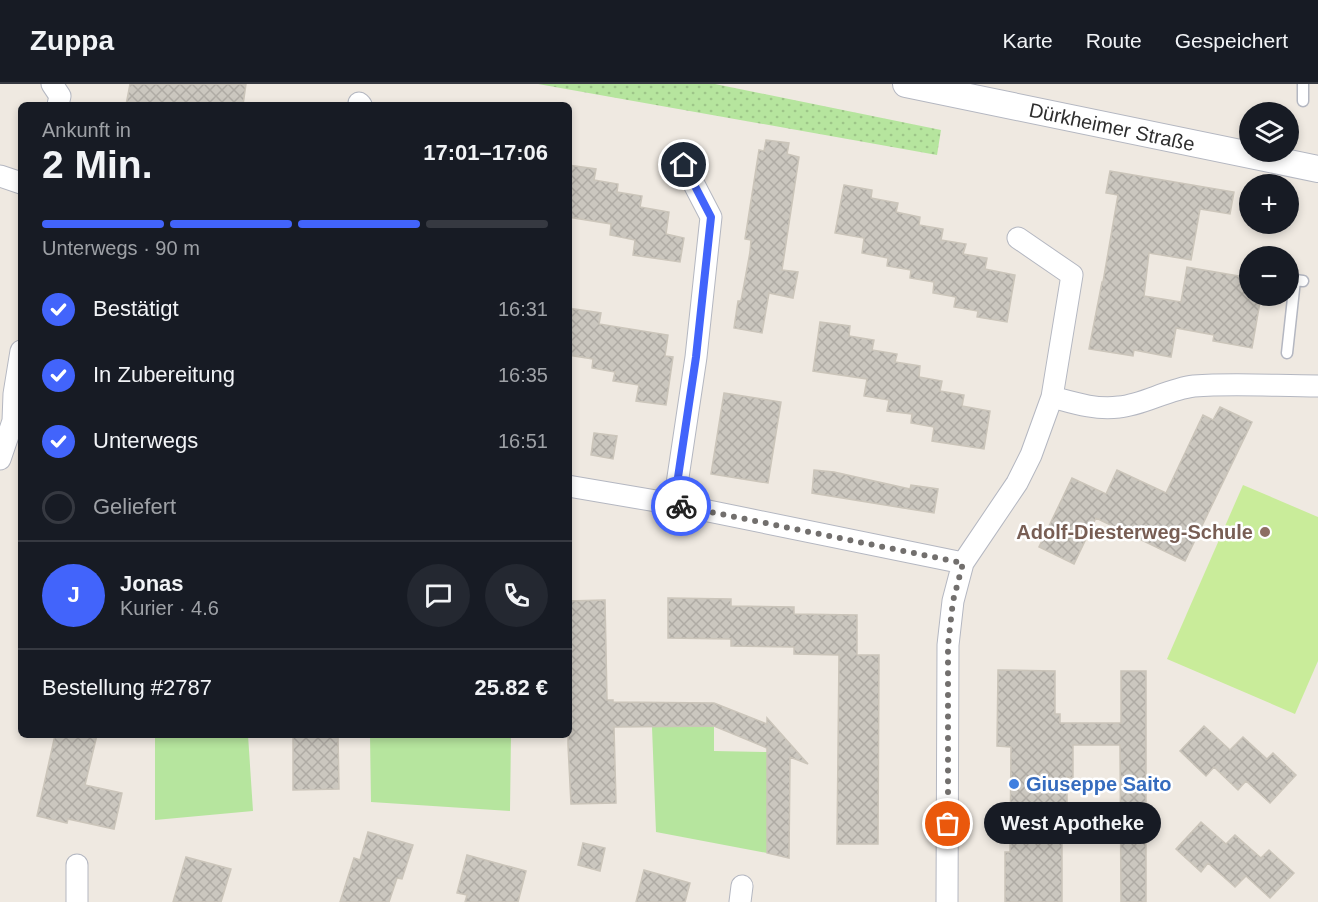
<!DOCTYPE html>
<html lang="de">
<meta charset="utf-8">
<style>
:root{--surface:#171b24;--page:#242831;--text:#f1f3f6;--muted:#9ea1a6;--line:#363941;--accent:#4264fb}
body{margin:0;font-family:Helvetica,sans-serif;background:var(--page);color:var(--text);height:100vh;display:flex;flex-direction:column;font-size:22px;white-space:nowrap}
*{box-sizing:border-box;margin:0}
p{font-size:20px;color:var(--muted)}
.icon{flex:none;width:33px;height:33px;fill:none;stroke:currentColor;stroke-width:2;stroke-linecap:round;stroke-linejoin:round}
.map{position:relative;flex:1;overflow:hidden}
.sheet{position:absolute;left:18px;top:18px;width:554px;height:636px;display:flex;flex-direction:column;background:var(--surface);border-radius:9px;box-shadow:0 3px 9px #0003}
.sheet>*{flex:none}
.buttons{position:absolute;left:1239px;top:18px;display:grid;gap:12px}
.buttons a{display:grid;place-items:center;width:60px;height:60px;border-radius:50%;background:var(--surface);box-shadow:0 3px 9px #0003;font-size:30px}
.pin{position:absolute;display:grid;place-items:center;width:51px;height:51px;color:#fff;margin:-26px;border:3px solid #fff;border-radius:50%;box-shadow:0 2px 6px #0007}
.courier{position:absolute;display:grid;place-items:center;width:60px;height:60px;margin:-30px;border:4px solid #4264fb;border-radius:50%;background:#fff;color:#222;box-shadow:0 2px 8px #0007}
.bubble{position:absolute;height:42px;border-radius:21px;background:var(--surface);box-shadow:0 3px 9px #0003;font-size:20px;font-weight:600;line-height:42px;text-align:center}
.overview em{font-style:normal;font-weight:600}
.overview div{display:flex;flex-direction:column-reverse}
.overview{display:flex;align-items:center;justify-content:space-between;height:102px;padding:0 24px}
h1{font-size:39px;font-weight:600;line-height:45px}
.bar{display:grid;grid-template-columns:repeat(4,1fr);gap:9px 6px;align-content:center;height:72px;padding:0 24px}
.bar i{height:8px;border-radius:4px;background:var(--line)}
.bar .on{background:var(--accent)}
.bar p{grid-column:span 4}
.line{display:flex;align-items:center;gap:15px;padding:0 24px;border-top:2px solid var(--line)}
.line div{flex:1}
.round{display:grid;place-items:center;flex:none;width:63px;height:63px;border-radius:32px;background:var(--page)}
ol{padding:0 24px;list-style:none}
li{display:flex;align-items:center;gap:18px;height:66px}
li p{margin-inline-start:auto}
li .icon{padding:6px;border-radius:50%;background:var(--accent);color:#fff;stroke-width:4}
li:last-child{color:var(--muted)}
li i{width:33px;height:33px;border:3px solid var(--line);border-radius:50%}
header{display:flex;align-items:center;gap:36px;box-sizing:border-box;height:84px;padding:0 30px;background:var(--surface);border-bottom:2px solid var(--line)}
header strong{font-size:28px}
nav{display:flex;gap:33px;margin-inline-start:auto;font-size:21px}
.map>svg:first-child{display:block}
</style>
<header>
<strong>Zuppa</strong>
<nav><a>Karte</a><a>Route</a><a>Gespeichert</a></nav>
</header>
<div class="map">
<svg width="1318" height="818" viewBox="0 0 1318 818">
<defs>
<pattern id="grass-dots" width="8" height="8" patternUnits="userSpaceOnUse" patternTransform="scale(1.5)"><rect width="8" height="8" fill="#b6e59e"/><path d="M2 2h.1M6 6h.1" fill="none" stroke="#9dc588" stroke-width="1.8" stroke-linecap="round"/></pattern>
<pattern id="building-cross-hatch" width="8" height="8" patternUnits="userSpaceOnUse" patternTransform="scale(1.5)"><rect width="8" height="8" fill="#cbc7bf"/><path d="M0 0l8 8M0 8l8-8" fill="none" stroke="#afaba4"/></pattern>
</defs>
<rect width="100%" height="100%" fill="#efe9e1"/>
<path fill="url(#grass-dots)" d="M538 0H715L941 46 937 71Z"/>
<path fill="#b6e59e" d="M714 642V667L767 668V769L656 748 652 643Z
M155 651H248L253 727 155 736Z
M370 651H511L510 727 371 718Z"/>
<path fill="#c9ec9a" d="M1243 401 1318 433V577L1295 630 1167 575Z"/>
<path fill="url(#building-cross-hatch)" stroke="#cbc5ba" stroke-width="1.5" d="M130 0H246L243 21H126Z
M766 56 789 59 787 70 799 73 782 186 798 188 793 214 769 209 762 249 734 244 738 217H741L750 168 751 156 745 155 759 66 764 67Z
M568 81 596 85 594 96 618 100 617 108 642 112 640 123 669 128 666 150 684 154 680 178 633 171 635 156 610 151 611 140 568 133Z
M1110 87 1234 108 1230 130 1200 125 1191 176 1149 169 1144 212 1181 218 1187 183 1250 194V212H1261L1252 264 1213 257 1214 251 1176 244 1171 273 1134 266 1133 272 1089 265 1102 198H1103L1118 111 1106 109Z
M844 101 872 106 871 114 898 119 896 128 920 133 919 141 943 145 941 156 966 160 963 170 987 174 985 185 1015 191 1007 238 977 233 978 227 954 223 956 213 933 209 934 198 910 194 911 186 887 182 888 174 862 169 864 154 835 149Z
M568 224 601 229 599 240 668 251 665 272 673 273 666 321 636 317 639 301 613 297 615 288 592 284 593 275 568 271Z
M820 238 850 242 849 252 874 256 872 266 897 270 895 278 920 282 919 293 942 297 940 307 964 311 962 322 990 327 984 365 932 357 934 343 911 339 912 330 887 327 889 316 864 312 867 295 813 287Z
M724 309 781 318 768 399 711 390Z
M1220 323 1252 338 1185 477 1096 434 1074 480 1039 463 1072 394 1106 410 1117 386 1166 409 1203 331 1213 336Z
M594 349 617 352 613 375 591 371Z
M814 386 834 388 910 405 911 401 938 405 934 429 812 409Z
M668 514 731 515V522L794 523V530L857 531V571H879L878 760H837L839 571 794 570V563L731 562V555L668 554Z
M605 516 607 616H613V618L714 619 767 640V634L808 680 790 673 789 774 767 769V664L714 642 614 643 616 719 571 720 568 661V517Z
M998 586 1055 587V630H1060V639H1121V587H1146V818H1121L1120 661H1073V694L1067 693V734H1062V818H1005V768H1010L1011 663 997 662Z
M1204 642 1230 666 1243 653 1267 675 1273 669 1296 691 1270 719 1246 697 1238 706 1214 683 1206 692 1180 667Z
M55 651H97L85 701 122 709 114 745 68 735 67 739 37 732Z
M293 651H338L339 705 293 706Z
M1201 738 1226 760 1235 751 1261 774 1269 766 1294 789 1270 814 1246 792 1235 803 1208 779 1201 788 1176 765Z
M368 748 413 761 402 795 397 794 389 818H340L354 774 360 776Z
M583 759 605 764 600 787 578 781Z
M467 771 526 787 518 818H465L467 811 457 809Z
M186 773 231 785 221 818H173Z
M644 786 690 799 685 818H636Z"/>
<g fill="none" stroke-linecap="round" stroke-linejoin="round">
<g stroke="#b4b7c1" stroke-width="13">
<path id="service" d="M1303 17V0
M1287 269 1295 196 1303 197"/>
</g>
<g stroke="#b4b7c1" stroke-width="23">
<path id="minor" d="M52 0 60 12 58 21
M359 19 361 21
M0 92 21 99
M1052 313C1074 319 1095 326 1119 323 1143 321 1168 305 1194 302 1235 299 1277 302 1318 302
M0 375 13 337 14 310 21 267
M568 402 674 420 963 479
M674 420 696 273 711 133 684 81
M77 781V818
M740 818 742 802
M947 818 948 561 953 517 963 479 1017 399 1031 371 1052 313 1072 191 1018 154"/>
</g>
<g stroke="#b4b7c1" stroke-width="28">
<path id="tertiary" d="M906 0 1318 85"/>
</g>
<use href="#service" stroke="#fff" stroke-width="10"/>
<use href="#minor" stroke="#fff" stroke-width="21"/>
<use href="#tertiary" stroke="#fff" stroke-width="26"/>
</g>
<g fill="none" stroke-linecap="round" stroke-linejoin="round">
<path stroke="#726f6d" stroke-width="6" stroke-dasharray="0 10.8" d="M681 422 963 479 953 517 948 561V740"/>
<path stroke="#4264fb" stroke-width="8" d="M681 422 674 420 696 273 711 133 684 81"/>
</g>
<circle fill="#8d6e63" stroke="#fff" stroke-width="2" cx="1265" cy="448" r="6"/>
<circle fill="#3f7fe0" stroke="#fff" stroke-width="2" cx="1014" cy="700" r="6"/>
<g text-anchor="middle" stroke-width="5" stroke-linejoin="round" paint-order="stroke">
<g font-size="20" fill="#2e2e2e" stroke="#fff">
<text transform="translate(1112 43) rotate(12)" y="7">Dürkheimer Straße</text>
</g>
<g font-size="20" font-weight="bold" fill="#785e54" stroke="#fff" text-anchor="end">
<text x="1253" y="455">Adolf-Diesterweg-Schule</text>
</g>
<g font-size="20" font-weight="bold" fill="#366cbe" stroke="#fff" text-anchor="start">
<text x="1026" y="707">Giuseppe Saito</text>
</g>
</g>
</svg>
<div class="buttons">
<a><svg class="icon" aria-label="layers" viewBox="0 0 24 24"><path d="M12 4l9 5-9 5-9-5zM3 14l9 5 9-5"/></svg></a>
<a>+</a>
<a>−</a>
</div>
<div class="pin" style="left:948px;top:740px;background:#ea580c"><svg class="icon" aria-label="bag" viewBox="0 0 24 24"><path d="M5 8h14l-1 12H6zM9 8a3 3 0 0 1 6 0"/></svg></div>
<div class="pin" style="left:684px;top:81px;background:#1f2937"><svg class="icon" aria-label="home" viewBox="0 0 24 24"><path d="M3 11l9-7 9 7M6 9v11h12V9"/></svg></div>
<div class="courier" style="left:681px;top:422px"><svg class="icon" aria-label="bike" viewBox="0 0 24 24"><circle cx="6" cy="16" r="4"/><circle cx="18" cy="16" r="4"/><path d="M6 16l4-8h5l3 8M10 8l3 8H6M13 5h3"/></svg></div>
<div class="bubble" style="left:984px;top:718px;width:177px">West Apotheke</div>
<section class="sheet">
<div class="overview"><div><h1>2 Min.</h1><p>Ankunft in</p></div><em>17:01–17:06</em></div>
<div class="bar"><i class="on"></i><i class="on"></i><i class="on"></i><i></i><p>Unterwegs · 90 m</p></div>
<ol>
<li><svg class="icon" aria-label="check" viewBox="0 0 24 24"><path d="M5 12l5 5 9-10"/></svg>Bestätigt<p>16:31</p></li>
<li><svg class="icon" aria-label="check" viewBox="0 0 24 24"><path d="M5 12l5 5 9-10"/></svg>In Zubereitung<p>16:35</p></li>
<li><svg class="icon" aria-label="check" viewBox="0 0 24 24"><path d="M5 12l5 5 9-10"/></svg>Unterwegs<p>16:51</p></li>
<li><i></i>Geliefert</li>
</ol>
<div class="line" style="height:108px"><b class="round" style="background:var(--accent);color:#fff">J</b><div><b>Jonas</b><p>Kurier · 4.6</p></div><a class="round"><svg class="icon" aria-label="chat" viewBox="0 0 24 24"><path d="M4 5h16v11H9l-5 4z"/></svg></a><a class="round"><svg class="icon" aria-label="phone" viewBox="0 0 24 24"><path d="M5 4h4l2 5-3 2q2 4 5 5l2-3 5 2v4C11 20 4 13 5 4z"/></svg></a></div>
<div class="line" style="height:78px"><div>Bestellung #2787</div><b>25.82 €</b></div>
</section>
</div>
